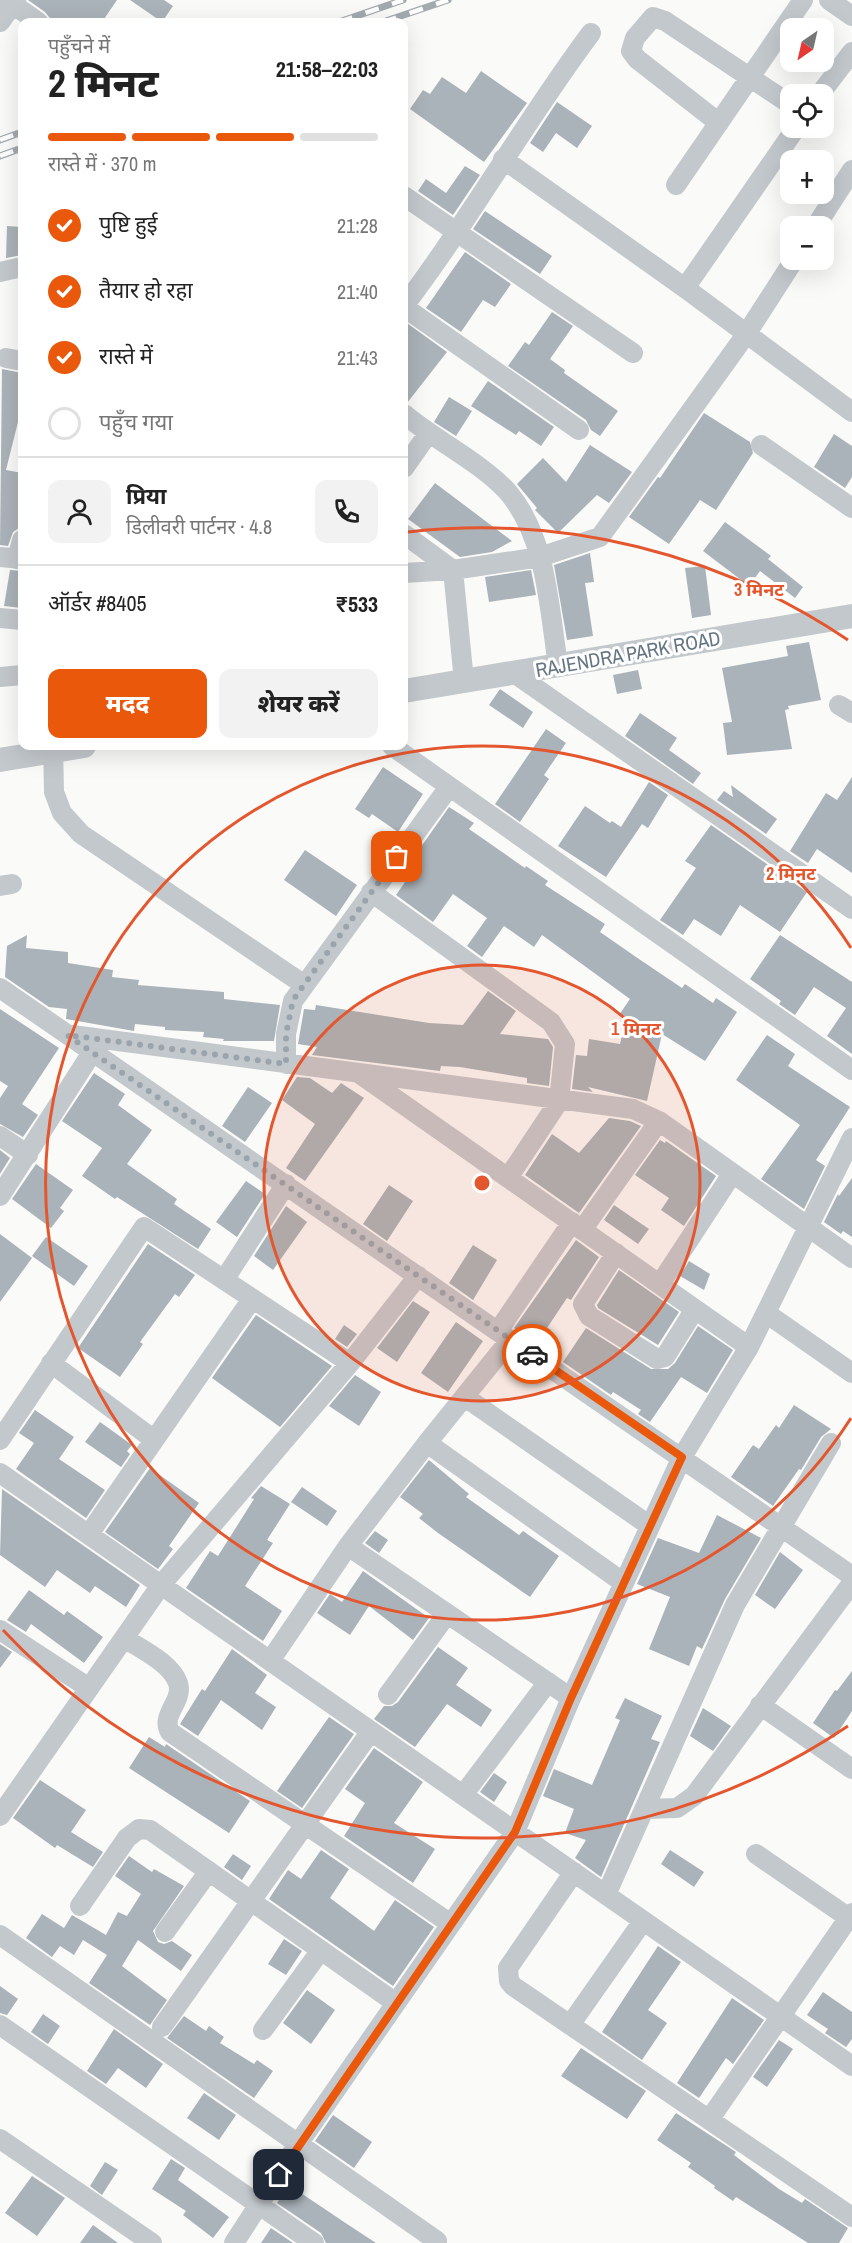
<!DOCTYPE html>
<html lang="hi">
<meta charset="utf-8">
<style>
:root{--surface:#fff;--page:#f2f2f2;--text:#222;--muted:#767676;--line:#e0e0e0;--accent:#ea580c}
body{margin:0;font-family:"Archivo Narrow","Noto Sans Devanagari",sans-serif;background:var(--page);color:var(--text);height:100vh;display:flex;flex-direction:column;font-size:22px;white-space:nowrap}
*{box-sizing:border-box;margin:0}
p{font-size:20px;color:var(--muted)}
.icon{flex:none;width:33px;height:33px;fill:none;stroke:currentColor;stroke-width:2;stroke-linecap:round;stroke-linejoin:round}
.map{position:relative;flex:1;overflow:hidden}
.side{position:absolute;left:18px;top:18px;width:390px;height:732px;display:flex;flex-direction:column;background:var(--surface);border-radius:12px;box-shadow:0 6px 24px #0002}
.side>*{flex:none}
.needle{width:39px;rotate:214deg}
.buttons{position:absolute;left:780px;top:18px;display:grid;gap:12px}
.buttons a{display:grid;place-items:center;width:54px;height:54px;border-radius:12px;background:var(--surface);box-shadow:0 6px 24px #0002;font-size:30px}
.pin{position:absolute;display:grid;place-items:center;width:51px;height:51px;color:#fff;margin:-26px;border-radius:12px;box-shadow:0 3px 9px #0006}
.courier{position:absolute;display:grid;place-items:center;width:60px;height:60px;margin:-30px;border:4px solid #ea580c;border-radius:50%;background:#fff;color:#222;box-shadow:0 2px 8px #0007}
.summary em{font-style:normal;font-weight:800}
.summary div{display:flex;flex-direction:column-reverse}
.summary{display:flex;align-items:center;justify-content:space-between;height:102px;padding:0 30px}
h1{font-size:39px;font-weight:800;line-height:45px}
.bar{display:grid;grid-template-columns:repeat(4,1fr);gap:9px 6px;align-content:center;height:72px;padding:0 30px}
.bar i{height:8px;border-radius:4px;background:var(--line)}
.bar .on{background:var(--accent)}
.bar p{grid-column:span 4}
.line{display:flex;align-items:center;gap:15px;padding:0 30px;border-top:2px solid var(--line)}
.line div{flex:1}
.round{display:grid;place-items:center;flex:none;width:63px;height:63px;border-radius:12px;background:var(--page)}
ol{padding:0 30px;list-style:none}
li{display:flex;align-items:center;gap:18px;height:66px}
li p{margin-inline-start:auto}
li .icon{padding:6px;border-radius:50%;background:var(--accent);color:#fff;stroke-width:4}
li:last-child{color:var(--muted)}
li i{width:33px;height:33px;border:3px solid var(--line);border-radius:50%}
.button{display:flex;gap:12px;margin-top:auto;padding:12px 30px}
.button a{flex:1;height:69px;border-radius:12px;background:var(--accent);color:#fff;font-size:24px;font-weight:800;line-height:69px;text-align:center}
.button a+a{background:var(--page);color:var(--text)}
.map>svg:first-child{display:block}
</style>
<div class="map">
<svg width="852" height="2243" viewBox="0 0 852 2243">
<rect width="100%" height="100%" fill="#fafaf8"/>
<path fill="#aab3b9" d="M28 0H117L102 22H53L45 12Z
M130 0H164L173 6 162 22Z
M481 71 527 103 484 162 410 109 423 90 430 94 442 77 466 93Z
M557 102 592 126 577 148 556 133 543 152 530 143Z
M465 166 480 175 453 215 418 191 426 179 446 193Z
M485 211 552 256 540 274 473 229Z
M7 226 22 227V255L6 258Z
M465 252 511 284 495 307 483 300 461 332 426 308Z
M552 312 573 326 550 359 565 370 564 373 618 411 600 436 591 430 586 420 508 366 525 342 529 345Z
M404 321 447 352 407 403 404 402Z
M2 369 22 373V418H19L6 470 22 473V512L19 528 13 532 8 546 0 545Z
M488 381 554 427 541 446 519 431 516 435 471 406Z
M449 397 472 411 456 436 434 422Z
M704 413 750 442 753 453 716 510 700 500 669 544 629 517 658 477 660 478Z
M834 434 852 446V477L845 488 814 467Z
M590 445 632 472 609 503 597 495 558 533 535 510 537 508 517 484 543 458 566 482Z
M435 483 512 541 492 552 460 557 408 519Z
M725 522 771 556 768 559 803 587 795 598 760 571 749 586 703 551Z
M590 553 594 582 585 583 593 636 567 640 554 565Z
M705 566 711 615 692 618 685 568Z
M10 570 22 571V608L4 606Z
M531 570 536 595 489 602 485 577Z
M809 642 821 700 788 706 789 709 785 710 792 749 727 755 723 723 732 722 722 668 788 656 786 646Z
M638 670 642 689 617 694 613 675Z
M500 689 533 712 523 728 489 705Z
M640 713 677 738 669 750 701 773 693 784 625 736Z
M546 729 566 743 544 775 549 779 520 822 495 804Z
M383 767 423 794 398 832 372 814 369 818 355 809Z
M852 777V873L817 849 808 863 790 851 826 793 837 800Z
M649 782 668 795 648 828 642 824 606 877 558 846 585 806 610 823 612 821 621 827Z
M731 785 777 819 766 834 717 800 724 791 733 797Z
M449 807 474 823 469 829 525 868 526 866 548 881 545 885 605 924 600 932 636 957 682 988 685 984 713 1003 716 998 737 1012 705 1061 662 1034 647 1101 588 1087 593 1092 572 1089 576 1055 587 1056 589 1039 620 1044 626 1020 619 1015 630 999 542 935 534 947 504 926 482 957 467 946 487 918 453 894 433 922 396 895 417 865 411 861Z
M711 825 807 892 780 932 740 905 721 936 694 919 683 935 660 920 696 868 685 861Z
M305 850 357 885 336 916 284 880Z
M27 935 26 948 68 952V963L113 970 112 977 139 980 138 985 224 992V999L280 1005 274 1041H223L224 1039 203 1037 204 1032 165 1030V1027L135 1024 134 1031 66 1019 67 1009 49 1007 5 977 7 946Z
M780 935 852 982V1054L827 1036 846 1008 814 987 795 1015 779 1004 781 1001 750 979Z
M488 991 516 1011 500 1034 548 1039 553 1047 549 1086 527 1083V1078L460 1067 441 1066 440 1071 312 1055 317 1047 298 1044 304 1009 315 1010 316 1005 429 1023 463 1025Z
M0 1009 59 1048 22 1104 38 1115 23 1137 0 1124V1098L8 1086 0 1081Z
M767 1035 795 1054 788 1066 850 1107 816 1160 825 1166 804 1209 761 1179 800 1125 736 1080Z
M94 1073 125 1094 118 1105 152 1130 127 1164 177 1199 174 1204 211 1229 198 1249 117 1197 115 1199 82 1176 102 1148 62 1121Z
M297 1077 310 1078 332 1093 341 1083 364 1098 305 1181 286 1168 315 1124 282 1100Z
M248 1087 272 1103 245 1142 222 1126Z
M609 1118 630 1121 641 1126 579 1213 525 1175 552 1134 579 1153Z
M660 1140 665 1143 666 1141 716 1176 684 1226 661 1210 669 1198 635 1175Z
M0 1150 10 1158 0 1174Z
M36 1164 73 1190 60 1208 64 1211 51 1228 12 1199Z
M852 1178V1237L843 1231 841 1234 824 1222 838 1194 839 1196Z
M246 1181 265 1194 237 1237 216 1222Z
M389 1185 413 1201 387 1241 363 1224Z
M614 1205 649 1229 638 1244 604 1220Z
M286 1206 307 1222 273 1270 254 1256Z
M0 1234 32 1258 0 1302Z
M46 1237 88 1266 74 1286 32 1256Z
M576 1240 599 1257 571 1300 567 1298 547 1328 551 1330 540 1346 514 1328Z
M148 1244 195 1275 179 1297 175 1294 140 1342 143 1344 120 1377 78 1348Z
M473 1245 497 1260 473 1300 449 1283Z
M689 1261 710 1274 704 1290 680 1276Z
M619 1270 679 1312 658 1345 598 1308 597 1305Z
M413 1301 430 1312 397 1362 377 1348Z
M256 1315 332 1366 280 1427 212 1378Z
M456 1322 483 1341 448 1392 421 1373Z
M344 1325 357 1334 347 1347 335 1339Z
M698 1326 733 1350 707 1393 681 1377 650 1422 638 1414 641 1410 613 1392 611 1395 563 1362 586 1328 651 1369H668L675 1363Z
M355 1375 381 1392 359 1426 329 1406Z
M794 1405 831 1429 821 1437 801 1470 799 1469 773 1506 731 1477 753 1445 759 1449 776 1425 779 1428Z
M35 1410 74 1437 59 1459 105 1490 86 1518 16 1469 34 1443 19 1433Z
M100 1422 132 1445 127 1451 130 1454 121 1467 85 1442Z
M429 1460 469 1494 466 1497 519 1535 523 1531 559 1556 530 1597 438 1533 419 1518 423 1514 400 1497Z
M150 1468 199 1503 169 1546 173 1549 158 1569 105 1532Z
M261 1486 290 1504 267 1540 273 1543 245 1586 282 1611 263 1641 186 1588 210 1551 218 1556 254 1499 251 1498Z
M302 1487 337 1511 327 1526 291 1502Z
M2 1489 140 1585 126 1607 95 1586 90 1593 57 1570 45 1587 0 1555Z
M717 1515 761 1538 725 1599 702 1649 697 1646 689 1666 649 1649 670 1597 637 1584 658 1538 699 1553Z
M375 1531 388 1540 379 1553 365 1543Z
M780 1552 803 1570 775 1609 755 1595Z
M363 1571 429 1618 413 1640 369 1606 350 1635 317 1613 330 1594 342 1602Z
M29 1590 64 1615 67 1611 103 1637 84 1663 31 1624 26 1632 7 1620Z
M0 1644 12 1652 0 1668Z
M438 1647 468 1668 456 1685 492 1710 481 1727 447 1704 415 1747 374 1719 384 1706H392L398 1702Z
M232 1649 267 1675 255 1693 276 1707 262 1730 221 1700 198 1736 180 1724 202 1689 205 1691Z
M852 1671V1711L834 1738 813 1723 835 1690 837 1691Z
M625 1698 662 1716 651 1739 660 1742 601 1877 575 1858 586 1840 565 1833 574 1809 543 1796 554 1769 592 1785 620 1720 615 1718Z
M703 1708 731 1726 713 1751 690 1736Z
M329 1717 354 1734 302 1808 277 1791Z
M149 1737 165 1747 166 1744 250 1801 229 1833 129 1768Z
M374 1748 423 1782 394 1823 435 1849 413 1883 344 1836 365 1803 345 1789Z
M494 1773 507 1782 494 1802 480 1792Z
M40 1780 86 1810 71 1832 103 1852 93 1867 57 1845 55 1848 13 1818Z
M321 1850 349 1869 330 1898 374 1931 395 1900 434 1927 393 1986 269 1899 288 1870 301 1879Z
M670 1850 704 1872 694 1887 661 1864Z
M233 1854 251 1866 242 1880 224 1867Z
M129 1856 152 1872 154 1869 184 1886 153 1931 158 1942 164 1944 172 1941 192 1955 181 1971 138 1940 122 1966 167 2000 150 2025 89 1983 107 1955 83 1940 74 1955 60 1946 52 1957 26 1938 42 1914 64 1928 72 1915 106 1935 118 1912 127 1916 141 1894 115 1876Z
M284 1939 302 1951 286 1975 268 1964Z
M658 1946 681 1962 648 2010 667 2023 642 2060 602 2032Z
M0 1986 18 1999 7 2015 0 2013Z
M307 1990 335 2010 311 2044 283 2023Z
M823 1992 852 2012V2039L846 2047 825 2033 828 2029 807 2015Z
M732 1998 764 2020 733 2064 726 2058 699 2098 677 2083Z
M43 2014 60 2026 48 2044 31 2032Z
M184 2016 206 2031 209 2026 224 2037 220 2043 254 2064 257 2060 273 2071 254 2098 167 2038Z
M114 2029 163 2064 146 2088 118 2068 106 2084 87 2071Z
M779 2040 793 2049 767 2087 753 2077Z
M581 2048 646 2091 627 2119 561 2076Z
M204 2093 236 2115 219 2140 187 2118Z
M676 2113 736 2152 734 2155 779 2189 802 2203 805 2199 848 2228 839 2243H808L736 2197 733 2201 714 2188 715 2186 688 2167 691 2163 657 2140Z
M333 2115 372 2142 354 2168 315 2141Z
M171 2159 185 2168 178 2180 229 2217 213 2238 183 2215 186 2211 152 2189Z
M105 2162 118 2170 102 2195 90 2186Z
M32 2176 65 2198 37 2236 5 2213Z
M289 2185 344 2222 376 2243H326L321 2233 277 2203Z
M93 2225 118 2243H80Z
M271 2228 293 2243H261Z"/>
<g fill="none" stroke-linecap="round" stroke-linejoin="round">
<path stroke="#c3c8cc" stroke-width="20" d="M7 0 38 22
M829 0 852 16
M0 22 16 0
M820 94 852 52
M719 123 637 59 631 51 635 38 653 17 665 21 790 104
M503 159 685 288 852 412
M676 185 803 0
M404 196 633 353
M816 226 852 170
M0 272 22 267
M685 288 796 128
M404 306C471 218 525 121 591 33
M404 307 579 430
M6 358 22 361
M404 414C435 440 480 462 507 491 547 537 549 608 558 665
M761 445 852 508
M404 468 428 434
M404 534 453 570 464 681
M0 557 22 559
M17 559 22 540
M404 573 453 570 540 557 600 537 747 333 794 260
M0 618 22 620
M514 673 852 909
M0 677 22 675
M839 705 852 713
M53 746 54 792 62 813 81 834 303 984
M392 746 852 1070
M0 886 12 884
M371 892 551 1022 565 1044 559 1101 508 1178
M0 988 852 1576
M72 1035 633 1109 659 1121 852 1258
M286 1064V1034L293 1001 449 787
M360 1074 749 1347
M0 1136 28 1155
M0 1196 93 1051
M582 1230 659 1121
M616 1253 583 1304 589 1316 657 1359 665 1357 695 1309
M224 1280 286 1184
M660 1284 732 1174
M766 1313 852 1373
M498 1331 572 1222
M510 1340 427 1443 624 1583
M51 1363 153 1439
M465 1397 650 1526
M0 1440 144 1227 350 1363
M0 1473 852 2066
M89 1534 252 1299
M348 1546 427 1443
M0 1630 89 1688
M124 1638C141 1649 171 1663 178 1683 184 1701 160 1715 170 1732L451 1924
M270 1661 348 1546 571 1698
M388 1695 447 1614
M760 1705 852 1769
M463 1795 548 1682
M644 1809 677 1808 694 1796 852 1583
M0 1816 161 1585 350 1363 418 1276
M756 1854 852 1920
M574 1872 508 1968 509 1981 513 1986 852 2217
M606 1895 735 1605 831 1443
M80 1906 127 1838 139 1829 150 1830 396 2003
M165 1932 209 1871
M0 1935 437 2241
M0 2025 314 2243
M570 2025 643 1921
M162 2027 371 1731
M263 2030 321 1950
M709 2120 852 1913
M0 2139 152 2243
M234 2243 298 2144 515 1832 571 1698 682 1457 749 1347 852 1138"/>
<path stroke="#c3c8cc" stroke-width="24" d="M404 691 852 616
M0 760 84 746"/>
<g stroke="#a2aab0" stroke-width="7">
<path id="rail" d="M339 22 403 0
M383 22 448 0
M0 140 22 132
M0 156 22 148"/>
</g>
<use href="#rail" stroke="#fff" stroke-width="4.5" stroke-dasharray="14" stroke-linecap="butt"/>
</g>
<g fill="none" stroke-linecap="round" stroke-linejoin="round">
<path stroke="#99a4ac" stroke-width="6" stroke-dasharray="0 10.8" d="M397 857 293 1000 286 1034V1064L67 1035 532 1354"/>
<path stroke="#ea580c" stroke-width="8" d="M279 2175 515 1832 571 1698 682 1457 532 1354"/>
</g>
<circle cx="482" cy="1183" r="218" fill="#e4572e" fill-opacity=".12"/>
<g fill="none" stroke="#e4572e" stroke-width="3">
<circle cx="482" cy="1183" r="218"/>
<path d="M851 1418A437 437 0 1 1 851 948"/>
<path d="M848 1726A655 655 0 0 1 3 1630M408 532A655 655 0 0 1 848 640"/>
</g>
<g text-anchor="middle" stroke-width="6" stroke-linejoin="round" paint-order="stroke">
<g font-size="20" fill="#657683" stroke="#fff">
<text transform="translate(628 654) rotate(-10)" y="7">RAJENDRA PARK ROAD</text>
</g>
</g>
<circle cx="482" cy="1183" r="9" fill="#e4572e" stroke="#fff" stroke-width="3"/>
<g font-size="18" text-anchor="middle" font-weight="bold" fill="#e4572e" stroke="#fff" stroke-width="6" stroke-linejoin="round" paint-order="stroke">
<text x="759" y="596">3 मिनट</text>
<text x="791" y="880">2 मिनट</text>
<text x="636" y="1035">1 मिनट</text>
</g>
</svg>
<div class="buttons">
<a><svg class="needle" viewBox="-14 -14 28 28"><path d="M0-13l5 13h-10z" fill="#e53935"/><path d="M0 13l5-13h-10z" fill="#767676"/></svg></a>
<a><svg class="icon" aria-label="locate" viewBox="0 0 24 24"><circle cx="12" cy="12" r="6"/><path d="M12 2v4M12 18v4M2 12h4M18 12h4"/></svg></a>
<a>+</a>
<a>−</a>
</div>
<div class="pin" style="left:397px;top:857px;background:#ea580c"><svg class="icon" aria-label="bag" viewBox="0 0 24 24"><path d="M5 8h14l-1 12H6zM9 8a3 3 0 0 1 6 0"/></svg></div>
<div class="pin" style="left:279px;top:2175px;background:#1f2937"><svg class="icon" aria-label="home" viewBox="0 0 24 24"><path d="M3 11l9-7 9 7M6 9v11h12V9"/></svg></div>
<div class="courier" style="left:532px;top:1354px"><svg class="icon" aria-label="car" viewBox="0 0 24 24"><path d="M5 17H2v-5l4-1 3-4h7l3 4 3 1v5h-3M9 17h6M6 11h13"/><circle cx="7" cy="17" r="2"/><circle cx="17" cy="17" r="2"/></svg></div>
<section class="side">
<div class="summary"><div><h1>2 मिनट</h1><p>पहुँचने में</p></div><em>21:58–22:03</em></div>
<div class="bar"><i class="on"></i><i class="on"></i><i class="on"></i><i></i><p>रास्ते में · 370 m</p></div>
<ol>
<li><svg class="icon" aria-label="check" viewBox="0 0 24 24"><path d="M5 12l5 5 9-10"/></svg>पुष्टि हुई<p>21:28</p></li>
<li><svg class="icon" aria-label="check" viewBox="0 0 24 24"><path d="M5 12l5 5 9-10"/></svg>तैयार हो रहा<p>21:40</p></li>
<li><svg class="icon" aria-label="check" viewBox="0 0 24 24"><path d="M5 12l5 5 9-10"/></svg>रास्ते में<p>21:43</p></li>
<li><i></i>पहुँच गया</li>
</ol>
<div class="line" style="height:108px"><a class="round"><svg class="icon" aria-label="person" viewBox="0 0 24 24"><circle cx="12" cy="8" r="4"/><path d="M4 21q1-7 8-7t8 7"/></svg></a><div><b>प्रिया</b><p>डिलीवरी पार्टनर · 4.8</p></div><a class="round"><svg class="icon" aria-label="phone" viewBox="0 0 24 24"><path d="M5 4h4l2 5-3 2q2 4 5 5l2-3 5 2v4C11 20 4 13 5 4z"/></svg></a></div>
<div class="line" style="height:78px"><div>ऑर्डर #8405</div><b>₹533</b></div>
<div class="button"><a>मदद</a><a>शेयर करें</a></div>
</section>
</div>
